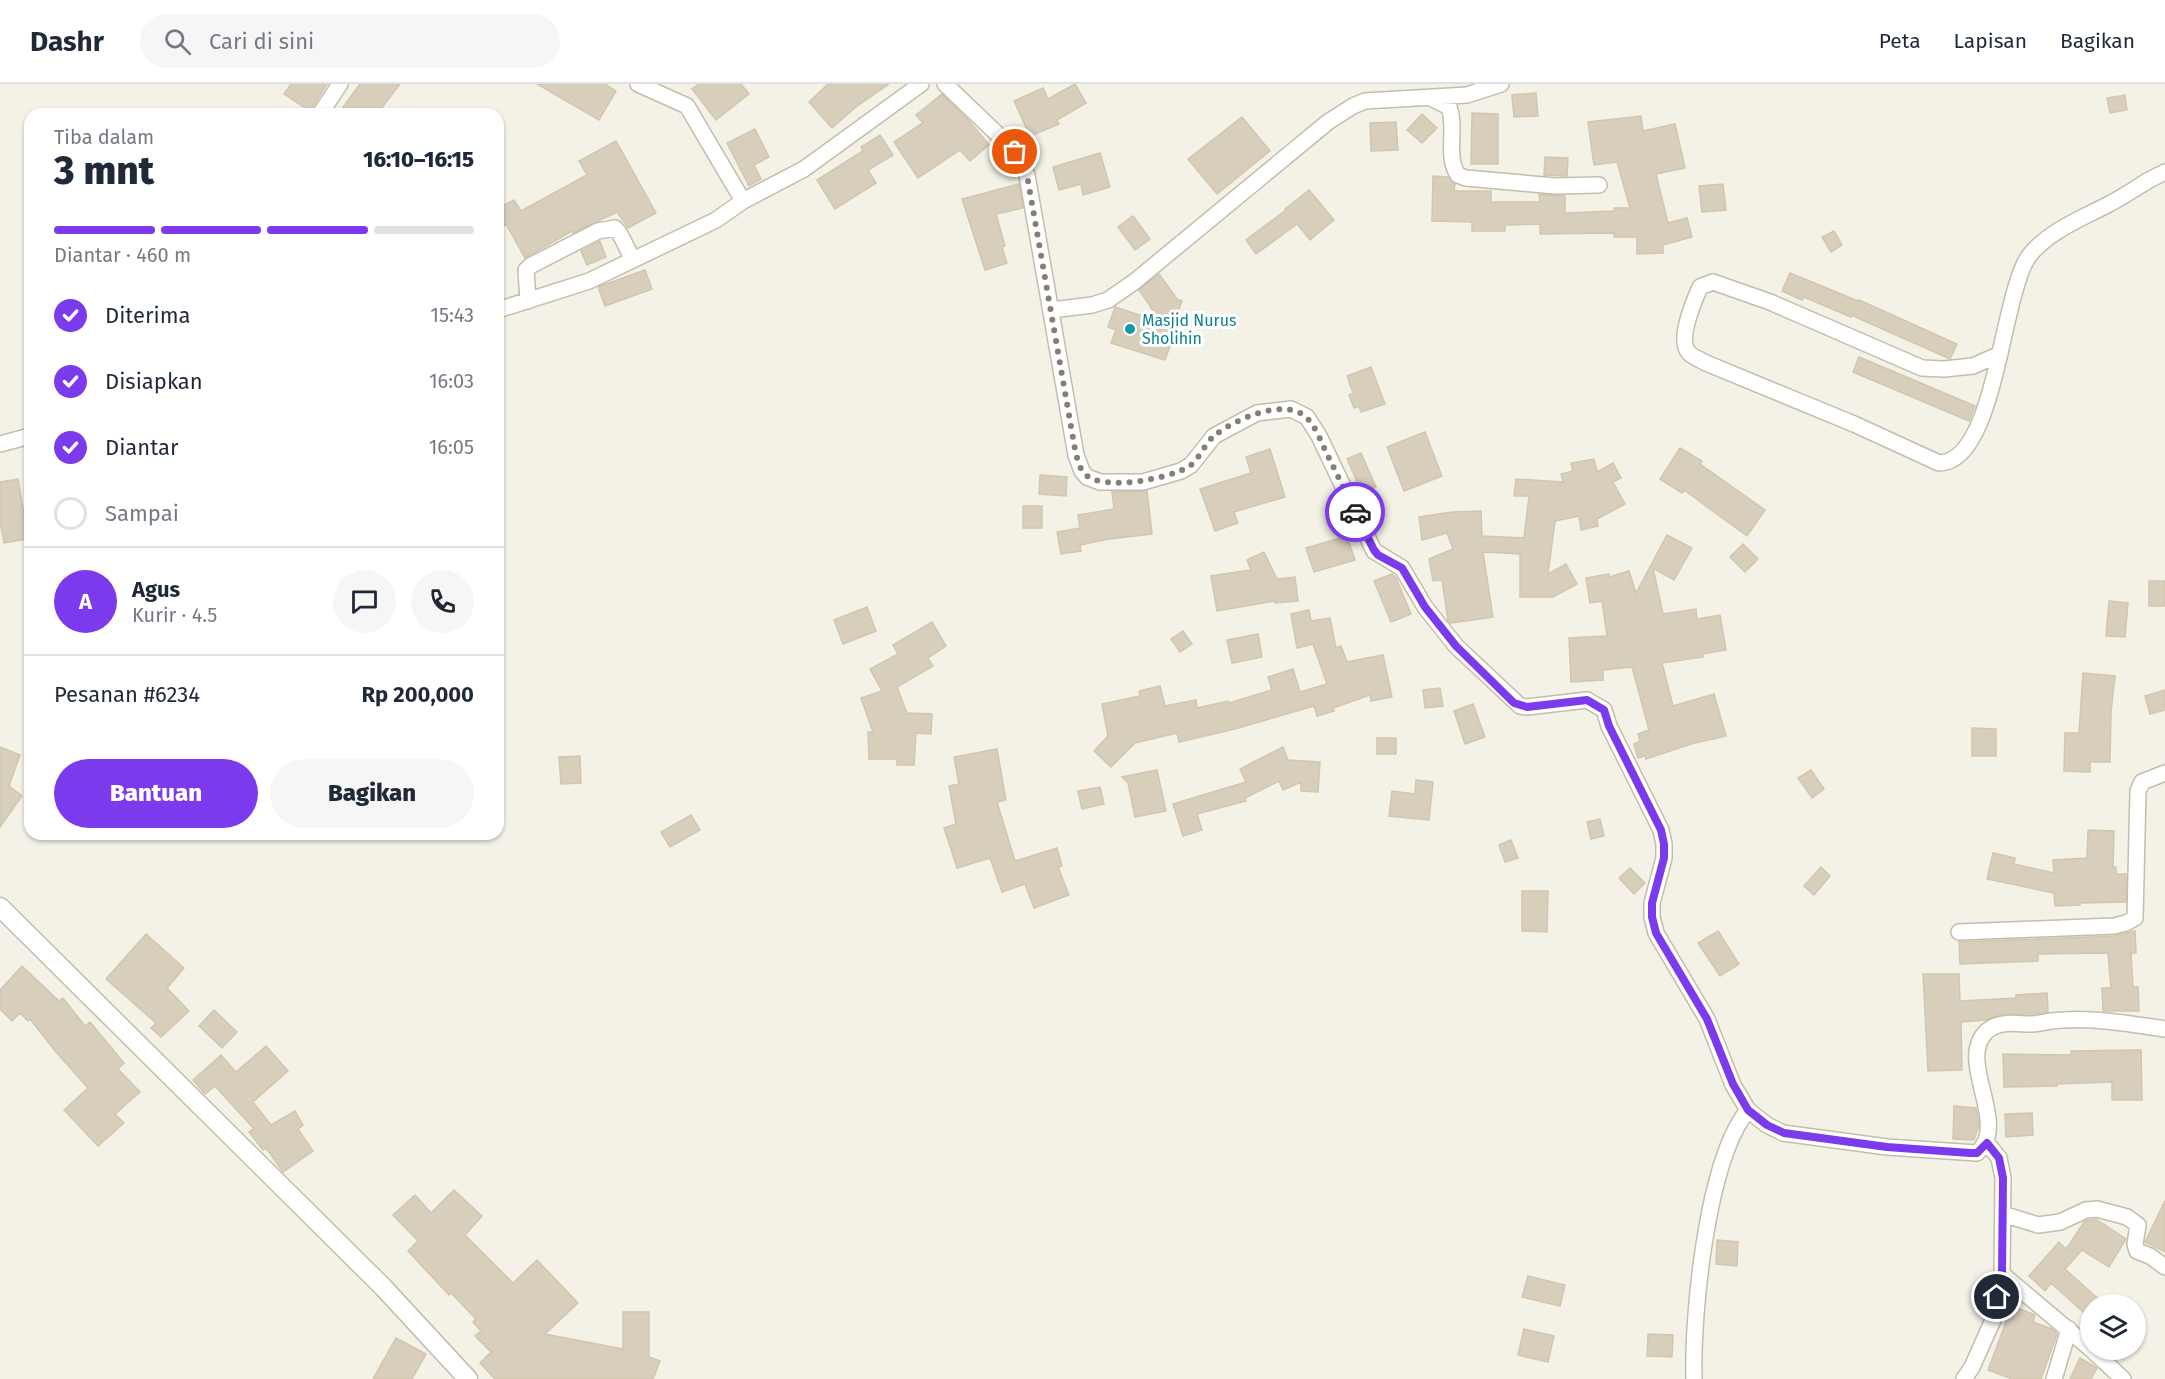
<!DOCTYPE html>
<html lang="id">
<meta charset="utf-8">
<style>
:root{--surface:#fff;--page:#f6f6f7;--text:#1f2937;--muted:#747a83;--line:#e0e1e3;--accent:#7c3aed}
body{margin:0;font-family:"Fira Sans",sans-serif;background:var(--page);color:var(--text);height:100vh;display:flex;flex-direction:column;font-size:22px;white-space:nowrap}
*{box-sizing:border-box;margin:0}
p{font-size:20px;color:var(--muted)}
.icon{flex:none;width:33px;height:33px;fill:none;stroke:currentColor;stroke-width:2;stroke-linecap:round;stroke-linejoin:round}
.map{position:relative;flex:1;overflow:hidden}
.details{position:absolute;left:24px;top:24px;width:480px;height:732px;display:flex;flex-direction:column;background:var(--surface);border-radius:18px;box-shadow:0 2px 4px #0004}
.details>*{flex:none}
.controls{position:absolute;left:2080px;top:1210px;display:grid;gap:12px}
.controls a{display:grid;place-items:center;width:66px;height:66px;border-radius:50%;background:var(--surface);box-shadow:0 2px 4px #0004;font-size:30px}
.pin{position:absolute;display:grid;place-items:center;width:51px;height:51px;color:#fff;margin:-26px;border:3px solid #fff;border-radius:50%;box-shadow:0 2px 6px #0007}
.courier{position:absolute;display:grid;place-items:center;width:60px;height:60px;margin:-30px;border:4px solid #7c3aed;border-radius:50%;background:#fff;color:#222;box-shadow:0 2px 8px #0007}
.summary em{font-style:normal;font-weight:800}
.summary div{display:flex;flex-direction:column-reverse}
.summary{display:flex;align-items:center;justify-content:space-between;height:102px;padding:0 30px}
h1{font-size:39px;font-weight:800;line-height:45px}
.bar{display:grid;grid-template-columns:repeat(4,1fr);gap:9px 6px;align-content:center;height:72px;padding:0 30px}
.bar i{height:8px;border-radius:4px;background:var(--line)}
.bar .current{background:var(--accent)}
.bar p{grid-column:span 4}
.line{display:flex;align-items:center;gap:15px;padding:0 30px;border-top:2px solid var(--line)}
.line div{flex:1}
.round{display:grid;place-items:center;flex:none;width:63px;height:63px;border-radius:32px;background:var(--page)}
ol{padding:0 30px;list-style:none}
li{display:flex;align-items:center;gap:18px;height:66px}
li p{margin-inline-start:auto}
li .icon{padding:6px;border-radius:50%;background:var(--accent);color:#fff;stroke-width:4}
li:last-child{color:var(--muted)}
li i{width:33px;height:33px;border:3px solid var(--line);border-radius:50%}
.button{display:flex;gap:12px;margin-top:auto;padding:12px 30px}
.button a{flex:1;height:69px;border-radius:36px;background:var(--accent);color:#fff;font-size:24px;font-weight:800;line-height:69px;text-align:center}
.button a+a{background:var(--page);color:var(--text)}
header{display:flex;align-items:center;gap:36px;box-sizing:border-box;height:84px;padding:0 30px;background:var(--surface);border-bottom:2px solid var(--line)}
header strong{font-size:28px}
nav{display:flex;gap:33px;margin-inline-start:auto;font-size:21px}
.search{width:420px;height:54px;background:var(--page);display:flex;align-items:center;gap:15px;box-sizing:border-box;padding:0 21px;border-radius:33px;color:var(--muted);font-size:22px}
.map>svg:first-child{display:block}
</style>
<header>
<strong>Dashr</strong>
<div class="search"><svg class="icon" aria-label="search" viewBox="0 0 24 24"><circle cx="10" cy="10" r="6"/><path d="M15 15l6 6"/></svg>Cari di sini</div>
<nav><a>Peta</a><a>Lapisan</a><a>Bagikan</a></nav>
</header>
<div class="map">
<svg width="2165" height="1295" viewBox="0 0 2165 1295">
<rect width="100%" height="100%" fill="#f4f1e7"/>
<path fill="#d7cebc" stroke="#d2c6ae" stroke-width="1.5" d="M291 0H327L310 27 284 10Z
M360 0H400L377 30H338Z
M537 0H605L616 7 599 36Z
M699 0H741L749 10 716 36 692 5Z
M828 0H889L856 23 832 44 809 18Z
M1075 0 1086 19 1057 36 1059 40 1030 52 1014 17 1043 4 1048 15Z
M1536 9 1538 32 1514 33 1512 11Z
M942 10 969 37 989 61 970 77 960 66 918 94 894 58 923 39 916 31Z
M2125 11 2127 26 2110 29 2107 14Z
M1472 29 1498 30V80H1471Z
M1422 30 1437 44 1422 59 1407 46Z
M1641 32 1643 47 1675 40 1685 84 1656 90 1668 139 1687 134 1692 153 1663 161V169L1637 170V153H1614V149L1540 150V140L1505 141V147H1472V138L1432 137 1433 92 1448 93 1455 100 1454 107H1491V118H1540L1539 110 1565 112V129L1614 127V124H1630L1617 78 1594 81 1588 38Z
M1242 33 1270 67 1217 110 1188 75Z
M1396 38 1398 66 1371 67 1370 39Z
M755 45 769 73 754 81 761 95 749 102 727 59Z
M880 51 893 71 868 86 876 99 835 125 817 96 863 67 861 63Z
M616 57 656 129 628 144 617 128 573 149 572 147 525 174 506 140 498 145V124L514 116 521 127 587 91 579 77Z
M1100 69 1110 103 1083 111 1081 100 1059 106 1053 83Z
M1545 73 1568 74 1567 92 1544 91Z
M1019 100 1023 124 996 130 1005 162 1002 163 1007 179 985 186 962 115Z
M1723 100 1726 126 1702 128 1699 102Z
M1309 106 1334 136 1310 156 1297 140 1256 170 1246 156 1286 126 1285 125Z
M1133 132 1150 155 1135 166 1118 143Z
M1834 147 1842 161 1831 168 1822 153Z
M600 157 606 173 587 181 581 167Z
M645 186 652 205 605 222 598 203Z
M1790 189 1858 217 1859 216 1957 260 1950 275 1851 231V233L1804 213 1802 216 1782 207Z
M1159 190 1177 215 1182 217 1175 236 1179 237 1165 276 1111 259 1116 246 1108 243 1115 223 1161 238 1139 206Z
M1859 273 1975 322 1969 337 1853 288Z
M1371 283 1385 320 1361 328 1359 322 1354 324 1349 311 1353 309 1347 292Z
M1425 348 1442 392 1404 407 1387 363Z
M1680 364 1702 377 1700 380 1765 426 1747 452 1684 406 1682 409 1660 395Z
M1270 365 1285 413 1234 428 1238 439 1215 447 1200 405 1251 389 1246 373Z
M1361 369 1376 403 1362 409 1347 375Z
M1594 375 1597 388 1613 379 1621 394 1613 398 1625 420 1597 435 1598 442 1581 446 1579 432 1555 437 1548 490 1566 480 1577 500 1553 513H1520V470L1483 468 1493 533 1451 539 1448 537 1442 496 1433 497 1429 475 1453 465 1447 449 1422 456 1419 433 1452 428 1481 427 1482 452 1524 454 1529 412H1514L1516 395 1563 398 1561 390 1573 387 1571 379Z
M1040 391 1067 393 1066 412 1039 410Z
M18 395 28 455 4 459 0 438V398Z
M1147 407 1152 450 1109 455 1080 461 1081 467 1061 470 1057 448 1080 444 1078 431 1114 425 1112 408Z
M1023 422H1042V444H1023Z
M1667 451 1692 464 1674 496 1653 484 1663 530 1696 525 1697 535 1720 531 1726 566 1702 570 1703 573 1662 579 1673 622 1714 610 1726 652 1691 660 1646 675 1645 672 1638 674 1634 660 1640 657 1638 650 1649 646 1632 583 1603 586V596L1571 598 1569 554 1607 552 1602 517 1590 519 1586 494 1609 490V493L1629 487 1636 509Z
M1347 452 1355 476 1314 488 1306 464Z
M1743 460 1758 475 1745 488 1730 473Z
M1264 468 1277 495 1295 493 1298 517 1275 519V517L1217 527 1211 492 1251 486 1247 476Z
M1392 490 1396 494 1411 530 1391 538 1374 497Z
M2149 497H2165V522H2149Z
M2109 517 2128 519 2125 553 2106 552Z
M867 523 876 547 843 560 834 536Z
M1309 526 1311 537 1330 534 1336 564 1341 562 1347 578 1383 571 1392 613 1371 617 1370 611 1333 624 1334 627 1317 632 1314 622 1235 645 1179 658 1177 649 1135 659 1111 683 1094 667 1108 652 1102 620 1140 612 1139 607 1160 602 1165 622 1196 616 1197 624 1228 617 1229 619 1272 606 1268 593 1293 585 1300 608 1327 600 1313 560 1297 564 1291 530Z
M932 538 946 562 928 574 933 582 897 603 907 629 932 630 931 650 916 649 914 681H897V675H869L868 648H873L861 614 882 607 870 585 898 570 893 561Z
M1183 547 1192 560 1180 568 1171 555Z
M1258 550 1262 573 1232 579 1227 556Z
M2083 589 2115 592 2111 628 2110 678H2090V688L2064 687 2065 649H2079Z
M1440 604 1443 622 1425 624 1423 606Z
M2165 606V626L2150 630 2145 612Z
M1473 620 1485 653 1465 660 1454 627Z
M1972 644 1996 645V672H1972Z
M1377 654H1396V670H1377Z
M0 663 20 671 9 702 22 712 0 743Z
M1283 663 1288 676 1320 678 1318 708 1301 707V698L1283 706 1279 697 1245 714 1246 717 1197 730 1202 746 1183 752 1173 720 1246 698 1240 685Z
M997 665 1006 716 997 718 1015 777 1057 764 1062 782 1058 783 1069 811 1034 824 1025 800 1002 808 990 774 957 784 944 744 956 740 949 702 959 700 954 673Z
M580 672 581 699 561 700 559 673Z
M1157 686 1166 727 1135 733 1128 699 1122 693Z
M1811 686 1824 705 1812 714 1798 694Z
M1416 696 1433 698 1429 736 1389 732 1392 707 1415 710Z
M1100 703 1104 720 1082 725 1078 707Z
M691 731 700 746 670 763 661 748Z
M1600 735 1604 752 1591 755 1587 738Z
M2088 746 2114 747 2113 783H2116V790H2126V818L2080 819V821L2055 822 2054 809 1987 795 1993 769 2015 774 2014 780 2054 789 2053 776 2087 774Z
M1511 756 1518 774 1505 778 1499 761Z
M1821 783 1830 792 1814 811 1804 802Z
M1630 784 1645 799 1634 810 1619 794Z
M1522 807H1548L1547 848 1522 847Z
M1718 847 1739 880 1720 892 1698 859Z
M2135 847 2136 869H2131L2133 903H2138L2139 927H2103L2102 904H2111L2108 869 2038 870V877L1960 880 1959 858 2114 852Z
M146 850 184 884 167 904 189 927 161 953 151 944 156 939 106 895Z
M22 882 59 917 63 914 85 942 90 938 124 979 118 985 140 1008 115 1030 124 1039 98 1062 64 1026 88 1004 56 968 30 935 28 937 20 929 12 937 0 925V906Z
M1923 890H1959L1960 917 2016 914V911L2047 909 2048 928 2032 930H2002L1986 936 1961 938 1962 986 1928 987Z
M214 926 237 948 222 964 199 942Z
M266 962 288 987 253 1018 271 1041 295 1027 303 1041 298 1045 313 1067 283 1088 266 1064 263 1066 249 1048 254 1045 215 1002 205 1010 193 996 221 971 236 988Z
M2141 966 2142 1016H2112V998L2057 1000V1002L2004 1003 2003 970 2071 971V967Z
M1954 1022 1976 1024 1979 1041 1974 1056 1953 1055Z
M2032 1029 2033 1051 2006 1053 2005 1030Z
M454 1106 482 1132 465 1151 513 1199 537 1176 578 1219 545 1250 623 1265V1228H649V1273L660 1277 653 1295H495L480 1279 491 1268 475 1252 481 1247 473 1238 476 1235 451 1209 449 1211 408 1167 418 1157 393 1131 415 1111 431 1129Z
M2165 1117V1168L2145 1158Z
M2096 1135 2126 1155 2109 1183 2082 1166 2065 1185 2105 1221H2091V1235L2051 1199 2045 1207 2029 1192 2059 1158 2066 1165 2085 1137Z
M1717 1156 1738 1158 1737 1182 1716 1180Z
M1528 1192 1565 1201 1560 1222 1522 1213Z
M2012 1222 2035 1231 2033 1238 2052 1245 2057 1250 2041 1295H2012L1988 1286Z
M1524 1245 1554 1252 1548 1278 1518 1271Z
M1648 1250 1673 1251 1672 1273 1647 1272Z
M396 1254 426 1270 412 1295H373Z
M2080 1274 2097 1284 2091 1295H2070Z"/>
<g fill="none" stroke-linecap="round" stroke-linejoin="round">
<g stroke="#c3bdac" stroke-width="18">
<path id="minor" d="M638 0 687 22 743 117
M945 0 1015 67 1027 91 1076 371 1082 387 1087 393 1100 398H1143L1181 387 1191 381 1214 352 1257 329 1291 325 1307 333 1319 352 1374 467 1402 484 1425 523 1456 562 1520 622 1527 623 1587 616 1604 626 1609 642 1661 746 1664 760V774L1652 819V833L1656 849 1707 935 1733 1001 1748 1026 1767 1041 1783 1049 1887 1063 1977 1069C2011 1040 1955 976 1987 947 2000 936 2016 940 2032 940 2042 939 2053 936 2064 936 2097 934 2132 940 2165 945
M1431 14 1449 23C1457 44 1445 72 1458 91L1466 94 1555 102 1599 101
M320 30 340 0
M528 217 526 186 530 182 598 147 615 144 620 150 633 176
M498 226 589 197 716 136 743 117 804 85 921 0
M1052 226 1092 221 1108 216 1134 198 1328 38 1353 22 1365 17 1467 11 1501 0
M2000 270 1973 282 1944 285 1922 284 1770 218 1713 198 1700 203C1694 217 1677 256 1689 269 1693 273 1701 276 1706 279L1854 340 1939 379C1996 379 2001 211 2029 172 2048 147 2083 134 2109 120 2123 113 2136 104 2149 96L2165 88
M0 360 30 352
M1959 848 2114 842 2126 839 2135 834 2138 707 2142 698 2165 689
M2003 1130 2038 1141 2060 1138 2086 1126 2097 1125 2127 1133 2138 1141 2135 1160 2137 1167 2150 1172 2165 1183
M2002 1190 2091 1265
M2092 1266 2123 1295
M1694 1295C1692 1230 1707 1076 1748 1026
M1964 1295 1972 1283 1993 1236 2002 1190 2003 1094 1999 1074 1987 1059
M2054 1295 2069 1245"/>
</g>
<g stroke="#c3bdac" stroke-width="21">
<path id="tertiary" d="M0 823 383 1203 468 1295"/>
</g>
<use href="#minor" stroke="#fff" stroke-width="15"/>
<use href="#tertiary" stroke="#fff" stroke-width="18"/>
</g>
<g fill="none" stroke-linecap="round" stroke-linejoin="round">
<path stroke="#847f73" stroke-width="6" stroke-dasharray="0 10.8" d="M1015 68 1027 91 1076 371C1079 378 1080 387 1086 391 1105 407 1167 395 1188 383 1199 377 1204 360 1214 352 1233 336 1286 312 1307 334 1315 342 1320 355 1325 366 1335 386 1345 407 1355 428"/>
<path stroke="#7c3aed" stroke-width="8" d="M1355 428 1374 466 1378 471 1402 484 1425 523 1456 562 1514 619 1527 623 1587 616 1604 626 1609 642 1661 746 1664 760V774L1652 819V833L1656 849 1707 935 1733 1000 1748 1026 1767 1041 1784 1049 1887 1063 1970 1069H1977L1987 1059 1999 1074 2003 1094 2002 1190 1997 1213"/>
</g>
<circle fill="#0f9aa8" stroke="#fff" stroke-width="2" cx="1130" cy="245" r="6"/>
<g text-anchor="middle" stroke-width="6" stroke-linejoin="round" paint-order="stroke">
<g font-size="16" fill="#0d838f" stroke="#fff" text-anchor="start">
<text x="1142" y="242">Masjid Nurus<tspan x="1142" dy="18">Sholihin</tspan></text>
</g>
</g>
</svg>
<div class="controls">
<a><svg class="icon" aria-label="layers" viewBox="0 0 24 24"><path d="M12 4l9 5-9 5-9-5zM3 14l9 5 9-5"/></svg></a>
</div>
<div class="pin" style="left:1015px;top:68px;background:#ea580c"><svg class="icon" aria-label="bag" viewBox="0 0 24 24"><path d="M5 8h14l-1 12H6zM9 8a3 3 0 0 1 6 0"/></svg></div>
<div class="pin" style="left:1997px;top:1213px;background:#1f2937"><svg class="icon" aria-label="home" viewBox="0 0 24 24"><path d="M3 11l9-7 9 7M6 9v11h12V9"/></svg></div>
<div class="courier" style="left:1355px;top:428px"><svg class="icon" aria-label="car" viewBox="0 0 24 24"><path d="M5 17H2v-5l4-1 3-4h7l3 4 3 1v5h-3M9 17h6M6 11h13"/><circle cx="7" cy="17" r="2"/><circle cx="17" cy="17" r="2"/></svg></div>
<section class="details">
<div class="summary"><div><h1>3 mnt</h1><p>Tiba dalam</p></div><em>16:10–16:15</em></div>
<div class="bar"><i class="current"></i><i class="current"></i><i class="current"></i><i></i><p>Diantar · 460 m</p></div>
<ol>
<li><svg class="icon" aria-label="check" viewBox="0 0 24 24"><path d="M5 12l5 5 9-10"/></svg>Diterima<p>15:43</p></li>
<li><svg class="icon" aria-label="check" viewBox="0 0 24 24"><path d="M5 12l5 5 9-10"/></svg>Disiapkan<p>16:03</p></li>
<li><svg class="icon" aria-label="check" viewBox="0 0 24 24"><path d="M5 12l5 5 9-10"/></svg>Diantar<p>16:05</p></li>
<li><i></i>Sampai</li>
</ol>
<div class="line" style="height:108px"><b class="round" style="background:var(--accent);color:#fff">A</b><div><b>Agus</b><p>Kurir · 4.5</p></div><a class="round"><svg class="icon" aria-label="chat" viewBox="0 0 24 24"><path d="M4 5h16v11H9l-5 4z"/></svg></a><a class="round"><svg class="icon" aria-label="phone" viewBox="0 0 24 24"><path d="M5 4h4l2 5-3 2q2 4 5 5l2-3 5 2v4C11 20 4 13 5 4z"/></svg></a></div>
<div class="line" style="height:78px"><div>Pesanan #6234</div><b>Rp 200,000</b></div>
<div class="button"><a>Bantuan</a><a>Bagikan</a></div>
</section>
</div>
